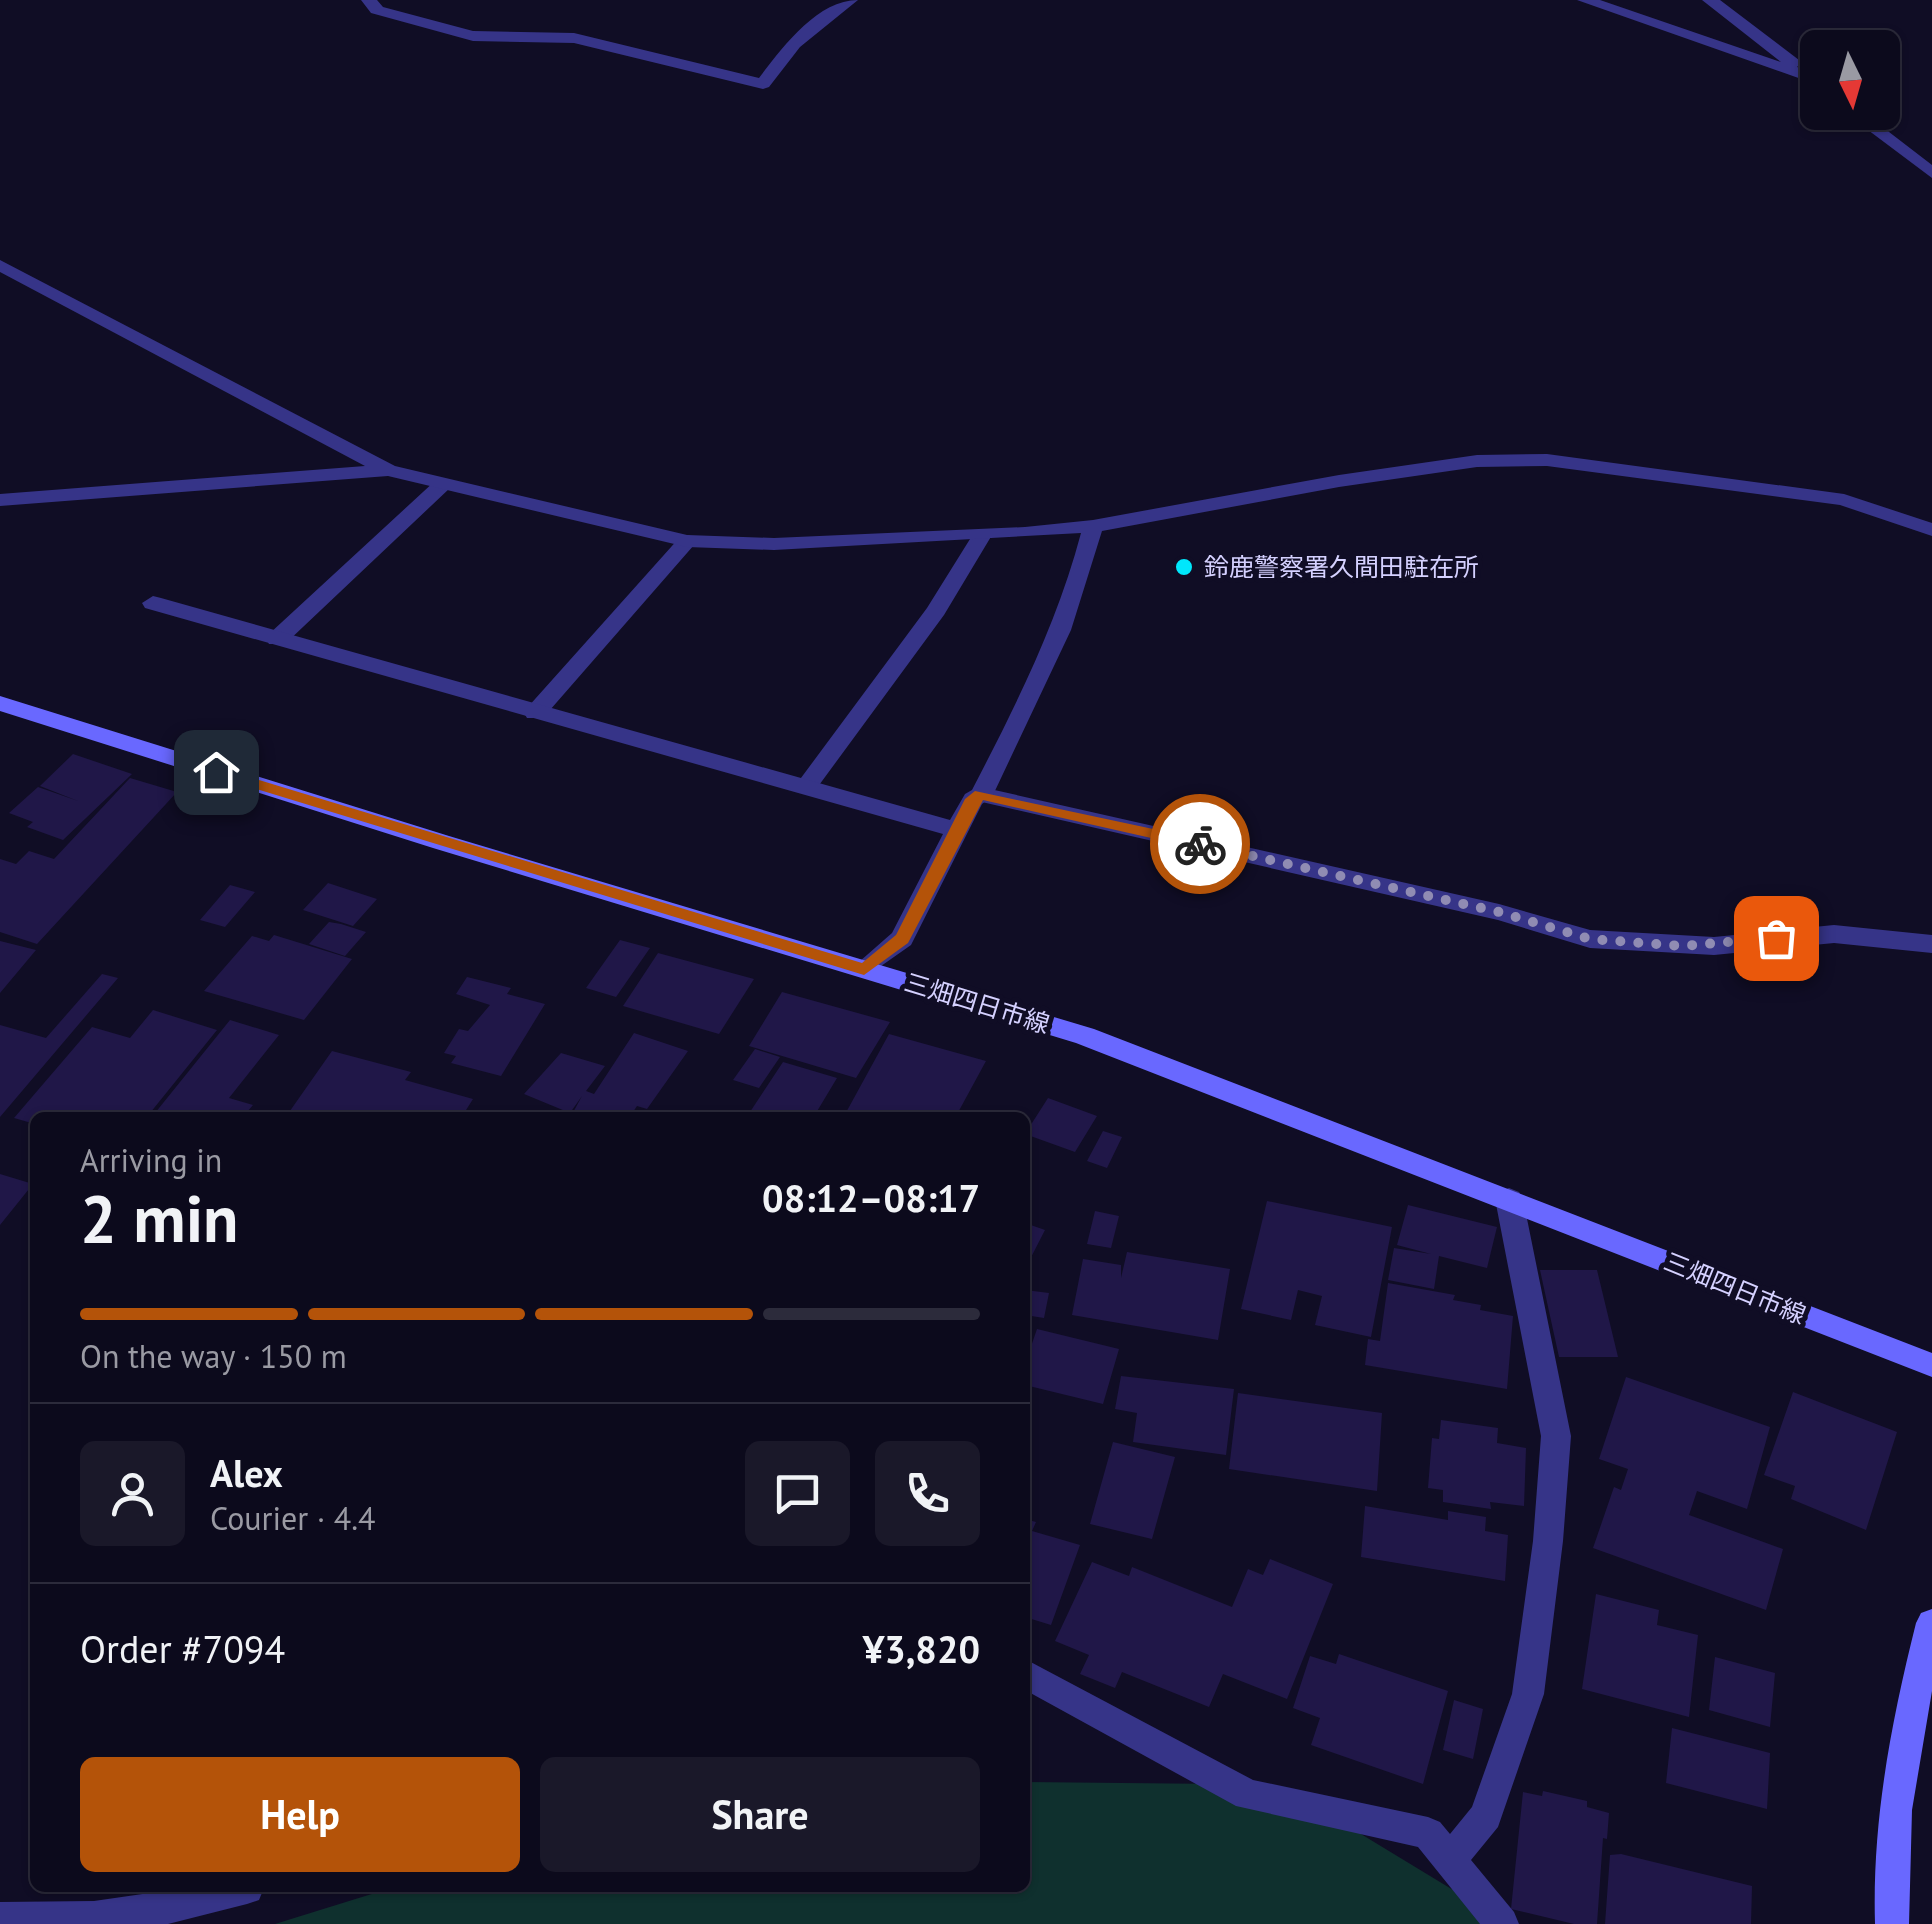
<!DOCTYPE html>
<meta charset="utf-8">
<style>
:root{--surface:#0c0a1c;--page:#1a1829;--text:#f1f3f6;--muted:#9a9aa3;--line:#2c2b3b;--accent:#b45309}
body{margin:0;font-family:"PT Sans","Noto Sans JP",sans-serif;background:var(--page);color:var(--text);height:100vh;display:flex;flex-direction:column;font-size:38px;white-space:nowrap}
*{box-sizing:border-box;margin:0}
p{font-size:32px;color:var(--muted)}
.icon{flex:none;width:55px;height:55px;fill:none;stroke:currentColor;stroke-width:2;stroke-linecap:round;stroke-linejoin:round}
.map{position:relative;flex:1;overflow:hidden}
.sheet{position:absolute;left:30px;top:1112px;width:1000px;height:780px;display:flex;flex-direction:column;background:var(--surface);border-radius:15px;box-shadow:0 2px 8px #0004,0 0 0 2px var(--line)}
.sheet>*{flex:none}
.needle{width:65px;rotate:175deg}
.tools{position:absolute;left:1800px;top:30px;display:grid;gap:20px}
.tools a{display:grid;place-items:center;width:100px;height:100px;border-radius:15px;background:var(--surface);box-shadow:0 2px 8px #0004,0 0 0 2px var(--line);font-size:50px}
.pin{position:absolute;display:grid;place-items:center;width:85px;height:85px;color:#fff;margin:-42px;border-radius:20px;box-shadow:0 5px 15px #0006}
.courier{position:absolute;display:grid;place-items:center;width:100px;height:100px;margin:-50px;border:8px solid #b45309;border-radius:50%;background:#fff;color:#222;box-shadow:0 2px 12px #0007}
.summary em{font-style:normal;font-weight:700}
.summary div{display:flex;flex-direction:column-reverse}
.summary{display:flex;align-items:center;justify-content:space-between;height:170px;padding:0 50px}
h1{font-size:65px;font-weight:700;line-height:75px}
.bar{display:grid;grid-template-columns:repeat(4,1fr);gap:15px 10px;align-content:center;height:120px;padding:0 50px}
.bar i{height:12px;border-radius:8px;background:var(--line)}
.bar .selected{background:var(--accent)}
.bar p{grid-column:span 4}
.line{display:flex;align-items:center;gap:25px;padding:0 50px;border-top:2px solid var(--line)}
.line div{flex:1}
.round{display:grid;place-items:center;flex:none;width:105px;height:105px;border-radius:15px;background:var(--page)}
.button{display:flex;gap:20px;margin-top:auto;padding:20px 50px}
.button a{flex:1;height:115px;border-radius:15px;background:var(--accent);color:#fff;font-size:40px;font-weight:700;line-height:115px;text-align:center}
.button a+a{background:var(--page);color:var(--text)}
.map>svg:first-child{display:block}
</style>
<div class="map">
<svg width="1932" height="1924" viewBox="0 0 1932 1924">
<rect width="100%" height="100%" fill="#100d25"/>
<path fill="#0f302e" d="M1025 1782 1221 1784 1356 1831 1463 1896 1487 1924H275L391 1888H1025Z"/>
<path fill="#201748" d="M73 754 132 774 63 840 27 827 33 822 9 813 38 787 78 801 40 786Z
M130 778 177 792 37 944 0 932V859L16 864 29 851 54 859Z
M328 883 377 899 353 926 303 910Z
M230 885 255 892 225 927 200 920Z
M329 922 341 924 366 932 345 956 309 944Z
M274 935 352 959 304 1020 204 991 252 936 269 941Z
M620 940 650 948 616 997 586 988Z
M0 941 36 950 0 993Z
M658 953 754 979 719 1034 623 1006Z
M102 974 118 978 0 1117V1025L46 1038Z
M467 977 511 988 507 994 545 1004 501 1076 451 1063 456 1056 444 1053 459 1029 468 1031 490 1005 456 994Z
M782 992 890 1022 856 1078 749 1046Z
M153 1010 217 1030 146 1118H35V1124L14 1118 92 1027 130 1038Z
M230 1020 279 1035 229 1098 253 1105 242 1118H151Z
M634 1033 688 1051 647 1109 637 1106 629 1118H570L582 1096 570 1113 524 1094 561 1053 605 1066 586 1091 594 1094Z
M889 1034 986 1061 955 1118H913L914 1115 899 1110 895 1118H843Z
M755 1049 780 1057 759 1088 733 1080Z
M332 1051 411 1072 405 1080 473 1099 461 1118H285Z
M783 1062 837 1078 813 1118H768L750 1112Z
M1048 1098 1097 1116 1075 1152 1025 1134Z
M1103 1131 1122 1137 1107 1168 1087 1161Z
M0 1174 33 1184 0 1225Z
M1267 1201 1392 1227 1371 1337 1315 1325 1322 1296 1298 1290 1291 1320 1241 1309Z
M1408 1205 1497 1227 1487 1268 1439 1256 1434 1289 1388 1280 1394 1248 1431 1254 1397 1245Z
M1095 1211 1119 1216 1111 1248 1087 1244Z
M1025 1223 1045 1230 1025 1269Z
M1127 1252 1230 1269 1218 1340 1072 1315 1083 1259 1121 1265V1278Z
M1540 1270H1597L1618 1357H1559Z
M1388 1283 1455 1295 1453 1300 1481 1305 1480 1310 1513 1316 1507 1389 1365 1365 1368 1339 1380 1341Z
M1025 1290 1049 1293 1044 1318 1025 1315Z
M1037 1329 1119 1349 1103 1404 1025 1385V1364Z
M1121 1376 1234 1389 1226 1455 1133 1442 1137 1413 1115 1409Z
M1626 1377 1770 1427 1747 1509 1697 1491 1689 1515 1783 1549 1766 1610 1593 1548 1614 1487 1621 1490 1628 1469 1599 1459Z
M1793 1392 1897 1432 1866 1530 1791 1499 1795 1486 1764 1475Z
M1238 1393 1382 1413 1377 1491 1229 1469Z
M1441 1420 1498 1428 1497 1443 1526 1448 1524 1506 1490 1502 1491 1509 1443 1502V1490L1428 1488 1432 1438 1439 1439Z
M1113 1442 1175 1457 1152 1539 1090 1524Z
M1365 1506 1448 1520V1511L1486 1517 1485 1531 1508 1535 1505 1581 1361 1557Z
M1025 1519 1036 1522 1032 1531 1080 1545 1051 1625 1025 1617Z
M1270 1559 1333 1584 1287 1699 1223 1674 1209 1707 1122 1672 1115 1688 1080 1674 1089 1655 1055 1641 1092 1562 1129 1576 1132 1567 1232 1607 1248 1569 1263 1575Z
M1596 1594 1659 1610 1657 1625 1698 1635 1689 1717 1582 1689Z
M1339 1654 1448 1691 1423 1784 1311 1745 1320 1718 1293 1708 1310 1656 1336 1664Z
M1715 1657 1775 1673 1770 1727 1709 1710Z
M1454 1700 1483 1709 1473 1759 1443 1750Z
M1672 1728 1770 1753 1767 1809 1666 1783Z
M1543 1791 1587 1801V1807L1609 1813 1607 1839 1603 1838 1597 1924H1574L1511 1909 1523 1792 1542 1796Z
M1621 1854 1752 1886 1751 1924H1605L1610 1855Z"/>
<g fill="none" stroke-linecap="round" stroke-linejoin="round">
<path fill="#363488" fill-rule="evenodd" d="M443 478 453 484 450 488 285 644H269L266 639 269 634 436 480Z
M982 529 992 535 944 615 814 792H798L794 787 798 782 927 608 975 531Z
M687 535 694 537 697 541 694 545 543 718H527L524 713 527 708 680 537Z
M981 787 1499 904 1590 930 1714 937 1834 925 1932 935V953L1834 943 1714 955 1590 948 1498 920 973 800 969 795Z"/>
<path fill="#363488" fill-rule="evenodd" d="M361 0H377L383 7 473 31 574 33 759 78C782 48 817 0 858 0L800 47 769 87 763 89 574 43 473 41 371 13Z
M1577 0H1600L1781 62 1702 0H1720L1799 60 1801 63 1797 67 1818 74V82L1807 81Z
M1844 112H1863L1932 165V178Z
M0 260 395 466 687 535 774 538 1025 527 1093 520 1339 475 1477 455 1547 454 1844 494 1932 523V536L1840 505 1547 466 1477 467 1339 487 1102 531 1071 630 993 795 982 804 911 945 864 978 855 975 851 969 892 933 943 834 145 608 142 603 153 596 161 598 950 820 965 794 972 790C1015 707 1057 624 1081 533L774 550 687 547 388 476 0 506V494L365 466 0 272Z
M1509 1188 1519 1192 1523 1199 1571 1436 1563 1541 1544 1694 1498 1827 1471 1860 1514 1912 1519 1924H1480L1418 1847 1236 1806 1025 1690V1659L1253 1780 1428 1817 1440 1822 1450 1834 1472 1807 1512 1694 1533 1541 1541 1436 1495 1199 1499 1192Z
M184 1888H264L259 1900 247 1904 168 1924H0V1902L94 1901Z"/>
<path fill="#6968ff" fill-rule="evenodd" d="M0 696 449 836 1094 1029 1932 1353V1377L1076 1043 433 848 0 711Z
M1932 1609V1691L1912 1810 1909 1924H1875C1872 1821 1891 1723 1916 1623L1921 1613Z"/>
</g>
<path fill="#b45309" d="M216 767 862 963 896 935 965 799 975 791 1200 839 1208 844 1200 849 983 800 908 943 864 975 211 775 209 772Z"/>
<g fill="none" stroke-linecap="round" stroke-linejoin="round">
<path stroke="#908cb3" stroke-width="10" stroke-dasharray="0 18" d="M1200 844 1499 912 1590 939 1682 946 1776 938"/>
</g>
<circle fill="#00e7fc" stroke="#100d25" stroke-width="4" cx="1184" cy="567" r="10"/>
<g text-anchor="middle" stroke-width="10" stroke-linejoin="round" paint-order="stroke">
<g font-size="25" fill="#d5d1ff" stroke="#100d25" text-anchor="start">
<text x="1204" y="576">鈴鹿警察署久間田駐在所</text>
</g>
<g font-size="25" fill="#d5d1ff" stroke="#100d25">
<text transform="translate(977 1003) rotate(17)" y="9">三畑四日市線</text>
<text transform="translate(1735 1288) rotate(22)" y="9">三畑四日市線</text>
</g>
</g>
</svg>
<div class="tools">
<a><svg class="needle" viewBox="-14 -14 28 28"><path d="M0-13l5 13h-10z" fill="#e53935"/><path d="M0 13l5-13h-10z" fill="#9a9aa3"/></svg></a>
</div>
<div class="pin" style="left:1776px;top:938px;background:#ea580c"><svg class="icon" aria-label="bag" viewBox="0 0 24 24"><path d="M5 8h14l-1 12H6zM9 8a3 3 0 0 1 6 0"/></svg></div>
<div class="pin" style="left:216px;top:772px;background:#1f2937"><svg class="icon" aria-label="home" viewBox="0 0 24 24"><path d="M3 11l9-7 9 7M6 9v11h12V9"/></svg></div>
<div class="courier" style="left:1200px;top:844px"><svg class="icon" aria-label="bike" viewBox="0 0 24 24"><circle cx="6" cy="16" r="4"/><circle cx="18" cy="16" r="4"/><path d="M6 16l4-8h5l3 8M10 8l3 8H6M13 5h3"/></svg></div>
<section class="sheet">
<div class="summary"><div><h1>2 min</h1><p>Arriving in</p></div><em>08:12–08:17</em></div>
<div class="bar"><i class="selected"></i><i class="selected"></i><i class="selected"></i><i></i><p>On the way · 150 m</p></div>
<div class="line" style="height:180px"><a class="round"><svg class="icon" aria-label="person" viewBox="0 0 24 24"><circle cx="12" cy="8" r="4"/><path d="M4 21q1-7 8-7t8 7"/></svg></a><div><b>Alex</b><p>Courier · 4.4</p></div><a class="round"><svg class="icon" aria-label="chat" viewBox="0 0 24 24"><path d="M4 5h16v11H9l-5 4z"/></svg></a><a class="round"><svg class="icon" aria-label="phone" viewBox="0 0 24 24"><path d="M5 4h4l2 5-3 2q2 4 5 5l2-3 5 2v4C11 20 4 13 5 4z"/></svg></a></div>
<div class="line" style="height:130px"><div>Order #7094</div><b>¥3,820</b></div>
<div class="button"><a>Help</a><a>Share</a></div>
</section>
</div>
